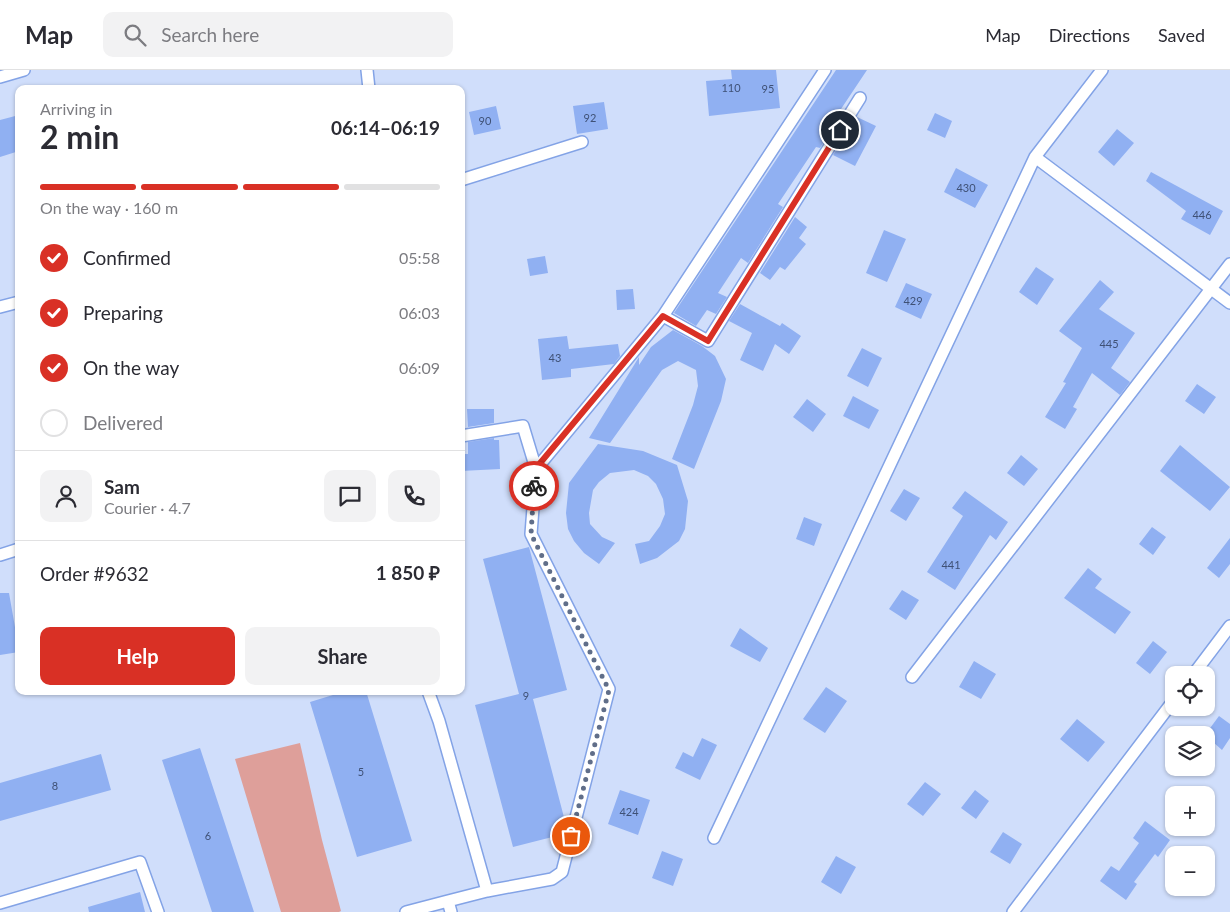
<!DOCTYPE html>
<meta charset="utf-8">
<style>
:root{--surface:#fff;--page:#f2f2f3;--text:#2b2b33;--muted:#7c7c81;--line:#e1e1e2;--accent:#d93025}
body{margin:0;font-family:Lato,sans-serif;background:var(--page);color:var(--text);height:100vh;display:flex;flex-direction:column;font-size:19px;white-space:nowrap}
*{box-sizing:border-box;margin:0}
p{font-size:16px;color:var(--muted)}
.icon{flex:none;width:28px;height:28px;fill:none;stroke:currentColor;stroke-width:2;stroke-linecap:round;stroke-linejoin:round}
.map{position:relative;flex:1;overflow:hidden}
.sheet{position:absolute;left:15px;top:15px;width:450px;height:610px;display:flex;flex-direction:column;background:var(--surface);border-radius:10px;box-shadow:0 1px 4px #0004}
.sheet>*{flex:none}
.buttons{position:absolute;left:1165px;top:596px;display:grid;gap:10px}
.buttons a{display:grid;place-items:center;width:50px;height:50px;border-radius:10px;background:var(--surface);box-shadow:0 1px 4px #0004;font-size:25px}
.pin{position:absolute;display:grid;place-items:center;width:42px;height:42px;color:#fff;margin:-21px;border:2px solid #fff;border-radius:50%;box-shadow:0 1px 5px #0007}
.courier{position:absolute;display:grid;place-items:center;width:50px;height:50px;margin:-25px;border:4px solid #d93025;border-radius:50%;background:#fff;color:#222;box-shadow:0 1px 6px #0007}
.headline em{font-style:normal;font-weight:700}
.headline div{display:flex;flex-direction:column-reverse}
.headline{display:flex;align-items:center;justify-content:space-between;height:85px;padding:0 25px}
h1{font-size:32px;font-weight:700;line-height:38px}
.bar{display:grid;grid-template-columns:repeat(4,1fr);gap:8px 5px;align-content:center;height:60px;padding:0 25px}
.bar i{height:6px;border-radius:4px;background:var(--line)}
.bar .current{background:var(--accent)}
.bar p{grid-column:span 4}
.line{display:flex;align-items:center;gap:12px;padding:0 25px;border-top:1px solid var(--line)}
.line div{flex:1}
.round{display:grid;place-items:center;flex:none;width:52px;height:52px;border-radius:10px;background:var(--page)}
ol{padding:0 25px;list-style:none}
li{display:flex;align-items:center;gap:15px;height:55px}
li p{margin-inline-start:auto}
li .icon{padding:5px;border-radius:50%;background:var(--accent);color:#fff;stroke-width:4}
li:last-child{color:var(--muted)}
li i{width:28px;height:28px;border:2px solid var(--line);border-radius:50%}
.action{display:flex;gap:10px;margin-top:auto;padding:10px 25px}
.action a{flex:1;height:58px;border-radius:10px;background:var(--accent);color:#fff;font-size:20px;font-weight:700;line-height:58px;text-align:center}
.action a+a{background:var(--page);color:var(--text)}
header{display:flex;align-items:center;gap:30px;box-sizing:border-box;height:70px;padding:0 25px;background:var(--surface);border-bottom:1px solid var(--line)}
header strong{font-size:24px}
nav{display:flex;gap:28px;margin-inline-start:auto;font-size:18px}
.search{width:350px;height:45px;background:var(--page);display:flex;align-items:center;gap:12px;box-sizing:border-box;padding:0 18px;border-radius:10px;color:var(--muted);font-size:19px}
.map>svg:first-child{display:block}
</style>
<header>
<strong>Map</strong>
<div class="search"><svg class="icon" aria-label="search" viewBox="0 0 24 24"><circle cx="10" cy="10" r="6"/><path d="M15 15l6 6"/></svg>Search here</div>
<nav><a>Map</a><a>Directions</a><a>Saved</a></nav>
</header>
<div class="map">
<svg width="1230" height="842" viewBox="0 0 1230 842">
<rect width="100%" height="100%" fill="#d0defb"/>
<path fill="#de9f9a" d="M300 673 322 770 341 841 339 842H281L235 689Z"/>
<path fill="#90b0f2" d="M731 0H776L780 38 709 46 706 11 732 9Z
M836 0H867L841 39 844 40 820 78 816 77 778 134 783 137 748 193 741 188 718 223 727 227 716 244 707 240 696 256 674 243Z
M604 32 608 59 577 64 573 36Z
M496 36 501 59 474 65 469 42Z
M935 43 952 51 945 68 927 60Z
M19 45V81L0 87V50Z
M857 47 876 56 855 96 833 85Z
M1117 59 1134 73 1114 96 1098 82Z
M956 98 988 115 975 138 944 122Z
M1151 102 1223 141 1210 165 1181 149 1186 141 1146 111Z
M795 147 807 157 799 168 806 174 785 200 780 197 770 210 760 203Z
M884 160 906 169 887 212 866 203Z
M545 186 548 203 530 206 527 189Z
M1036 197 1054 209 1037 235 1019 222Z
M1100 210 1114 222 1099 239 1135 263 1111 298 1130 312 1120 325 1092 303 1073 337 1077 339 1065 359 1045 347 1066 313 1063 312 1082 278 1059 261Z
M906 213 932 224 921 249 895 237Z
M633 219 635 239 617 240 616 220Z
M740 234 780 256 782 253 801 266 789 284 775 274 763 301 740 290 752 263 729 251Z
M673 260 702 276 715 286 726 309 721 331 694 399 672 389 693 335 698 316 696 300 678 291 662 300 610 373 589 368 639 287V295L651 277Z
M567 266 569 279 618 274 620 286 614 294 571 299V307L542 310 538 269Z
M862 278 882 288 868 317 847 306Z
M1197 314 1216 327 1204 344 1185 331Z
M853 326 879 340 869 359 843 346Z
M807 329 826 344 813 362 793 347Z
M467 339H494V353L468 357Z
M494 368V370H499L500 399 461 401V384H468V372Z
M598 374 643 381 677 395 688 431 685 459 679 471 657 488 640 494 635 474 649 471 660 456 665 444 663 429 656 414 648 406 634 400 610 403 599 412 593 420 589 443 590 454 602 467 615 473 599 494 584 483 574 471 568 459 566 443 569 413Z
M1180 375 1230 417 1210 441 1160 401Z
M1021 385 1038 399 1024 416 1007 403Z
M904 419 920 428 906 451 890 441Z
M965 421 1008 452 996 470 990 465 955 520 927 502 963 446 952 438Z
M804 447 822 454 814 476 796 469Z
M1152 457 1166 467 1153 485 1139 474Z
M1230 468V494L1219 508 1207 498Z
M529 477 567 620 533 629 566 755 564 764 513 777 475 635 519 624 483 489Z
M1088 498 1102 509 1095 518 1131 542 1115 564 1064 528Z
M902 520 919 530 906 550 889 539Z
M0 523H9L19 580V582L0 585Z
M740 558 768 578 760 592 730 576Z
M1153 571 1167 582 1150 604 1136 593Z
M974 591 996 604 981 629 959 617Z
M826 617 847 631 825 663 803 649Z
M346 621H366L412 771 357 787 310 632Z
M1219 646 1230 654V668L1222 680 1205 665Z
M1077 649 1105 672 1088 692 1060 669Z
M702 668 717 675 700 710 675 698 683 682 693 687Z
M200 678 254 842H212L162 690Z
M101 684 111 720 0 751V713Z
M925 712 941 724 923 746 907 734Z
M620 720 650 730 638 765 608 754Z
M975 720 989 731 976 749 961 738Z
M1145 751 1170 770 1158 787 1155 784 1134 812 1137 814 1126 830 1100 811 1111 796 1119 801 1139 773 1133 768Z
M1003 762 1022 774 1010 794 990 782Z
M662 781 683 789 673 816 652 808Z
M836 786 856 797 841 824 821 812Z
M140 822 145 842H89L88 837Z"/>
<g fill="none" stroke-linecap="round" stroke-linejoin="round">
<g stroke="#83a3e6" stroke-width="14">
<path id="service" d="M367 0 369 19
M0 7 24 0
M1035 87 1230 233
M461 110 582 72
M0 237 19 232
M663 246 708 271 860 28
M536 399 663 246 825 0
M0 485 19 479
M1193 605 1230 556
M912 607 1230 194
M428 621 439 651 487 821
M714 768 1035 87 1102 0
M448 831 487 821 552 809 562 802 609 619 531 464 536 399 523 356 461 366
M0 833 140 792 158 842
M406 842 448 831 451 842
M1013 842 1174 630"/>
</g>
<use href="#service" stroke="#fff" stroke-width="11"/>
</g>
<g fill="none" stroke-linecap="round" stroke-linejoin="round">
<path stroke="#606e89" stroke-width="5" stroke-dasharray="0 9" d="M534 416 531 464 609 620 571 766"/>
<path stroke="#d93025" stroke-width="6" d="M534 416 536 398 663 246 708 271 840 60"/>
</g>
<g text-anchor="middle" stroke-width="5" stroke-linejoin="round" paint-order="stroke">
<g font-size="11" fill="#3f5176">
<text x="731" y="22">110</text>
<text x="768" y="23">95</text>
<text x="590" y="52">92</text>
<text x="485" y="55">90</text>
<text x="966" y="122">430</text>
<text x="1202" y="149">446</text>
<text x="913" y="235">429</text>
<text x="1109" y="278">445</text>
<text x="555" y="292">43</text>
<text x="951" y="499">441</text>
<text x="526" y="630">9</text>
<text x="361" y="706">5</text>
<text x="55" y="720">8</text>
<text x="629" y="746">424</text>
<text x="208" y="770">6</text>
</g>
</g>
</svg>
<div class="buttons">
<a><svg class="icon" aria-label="locate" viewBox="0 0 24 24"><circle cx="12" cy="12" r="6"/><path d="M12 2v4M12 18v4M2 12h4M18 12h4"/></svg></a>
<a><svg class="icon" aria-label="layers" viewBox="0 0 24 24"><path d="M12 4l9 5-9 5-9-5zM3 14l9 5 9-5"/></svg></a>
<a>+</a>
<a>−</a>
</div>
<div class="pin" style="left:571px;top:766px;background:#ea580c"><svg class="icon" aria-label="bag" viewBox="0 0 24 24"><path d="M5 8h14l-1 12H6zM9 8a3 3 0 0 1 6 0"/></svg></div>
<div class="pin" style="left:840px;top:60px;background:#1f2937"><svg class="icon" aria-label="home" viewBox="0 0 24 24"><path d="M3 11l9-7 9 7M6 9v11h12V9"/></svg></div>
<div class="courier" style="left:534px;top:416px"><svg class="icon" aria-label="bike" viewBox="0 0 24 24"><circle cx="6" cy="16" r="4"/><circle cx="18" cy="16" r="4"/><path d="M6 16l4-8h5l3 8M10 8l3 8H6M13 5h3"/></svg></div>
<section class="sheet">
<div class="headline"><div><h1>2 min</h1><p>Arriving in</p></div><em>06:14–06:19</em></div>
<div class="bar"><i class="current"></i><i class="current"></i><i class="current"></i><i></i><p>On the way · 160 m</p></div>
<ol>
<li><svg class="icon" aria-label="check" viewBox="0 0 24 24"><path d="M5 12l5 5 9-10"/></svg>Confirmed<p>05:58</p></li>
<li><svg class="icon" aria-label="check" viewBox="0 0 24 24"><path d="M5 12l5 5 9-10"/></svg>Preparing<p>06:03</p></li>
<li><svg class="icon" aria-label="check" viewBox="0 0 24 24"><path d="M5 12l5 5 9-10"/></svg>On the way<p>06:09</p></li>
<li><i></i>Delivered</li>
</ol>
<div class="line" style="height:90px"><a class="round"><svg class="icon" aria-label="person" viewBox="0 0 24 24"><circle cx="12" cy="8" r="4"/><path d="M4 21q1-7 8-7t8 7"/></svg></a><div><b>Sam</b><p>Courier · 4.7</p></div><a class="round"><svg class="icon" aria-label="chat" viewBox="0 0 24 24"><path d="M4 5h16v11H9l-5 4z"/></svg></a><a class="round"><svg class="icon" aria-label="phone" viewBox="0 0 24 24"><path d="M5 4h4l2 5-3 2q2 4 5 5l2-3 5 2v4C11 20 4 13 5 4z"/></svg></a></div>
<div class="line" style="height:65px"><div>Order #9632</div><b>1 850 ₽</b></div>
<div class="action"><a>Help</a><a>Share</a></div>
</section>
</div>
